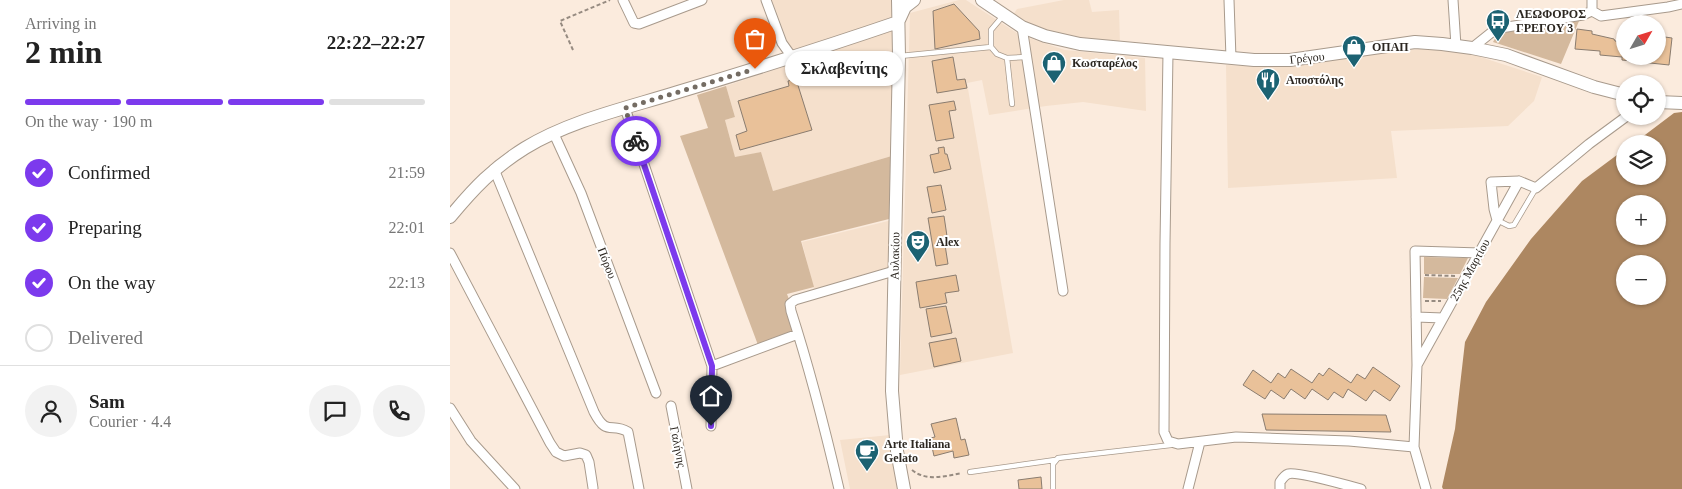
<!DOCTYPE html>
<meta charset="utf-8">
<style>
:root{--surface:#fff;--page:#f2f2f2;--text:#222;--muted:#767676;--line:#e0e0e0;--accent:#7c3aed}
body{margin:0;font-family:"Times New Roman",serif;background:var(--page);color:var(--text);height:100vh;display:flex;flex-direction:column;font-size:19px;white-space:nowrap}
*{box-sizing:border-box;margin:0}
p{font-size:16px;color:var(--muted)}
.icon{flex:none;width:28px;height:28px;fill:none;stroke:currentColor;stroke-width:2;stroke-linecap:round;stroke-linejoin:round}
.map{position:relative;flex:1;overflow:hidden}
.details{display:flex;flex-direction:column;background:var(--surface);width:450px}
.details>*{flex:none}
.needle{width:32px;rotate:51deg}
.fabs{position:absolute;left:1166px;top:15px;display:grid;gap:10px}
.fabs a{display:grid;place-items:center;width:50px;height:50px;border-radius:50%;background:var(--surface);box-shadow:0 1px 4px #0004;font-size:25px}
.pin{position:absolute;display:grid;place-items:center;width:42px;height:42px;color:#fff;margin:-51px -21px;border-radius:50% 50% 50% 0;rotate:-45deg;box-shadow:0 0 5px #0007}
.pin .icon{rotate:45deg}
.courier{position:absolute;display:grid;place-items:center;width:50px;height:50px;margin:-25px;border:4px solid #7c3aed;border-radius:50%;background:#fff;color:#222;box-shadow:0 1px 6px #0007}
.bubble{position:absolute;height:35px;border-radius:18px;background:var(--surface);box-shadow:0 1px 4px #0004;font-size:16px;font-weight:700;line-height:35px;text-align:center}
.head em{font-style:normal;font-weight:700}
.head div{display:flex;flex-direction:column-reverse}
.head{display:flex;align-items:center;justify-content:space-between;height:85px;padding:0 25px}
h1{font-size:32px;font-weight:700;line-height:38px}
.bar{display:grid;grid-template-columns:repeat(4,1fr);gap:8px 5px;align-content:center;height:60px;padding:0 25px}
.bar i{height:6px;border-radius:4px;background:var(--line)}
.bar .selected{background:var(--accent)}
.bar p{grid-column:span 4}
.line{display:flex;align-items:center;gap:12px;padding:0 25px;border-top:1px solid var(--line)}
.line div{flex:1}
.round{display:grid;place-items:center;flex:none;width:52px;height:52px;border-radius:26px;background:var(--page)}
ol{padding:0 25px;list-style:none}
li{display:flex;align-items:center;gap:15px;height:55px}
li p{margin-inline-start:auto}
li .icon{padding:5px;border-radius:50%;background:var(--accent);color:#fff;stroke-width:4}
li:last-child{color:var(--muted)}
li i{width:28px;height:28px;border:2px solid var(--line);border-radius:50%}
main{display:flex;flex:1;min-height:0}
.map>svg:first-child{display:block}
</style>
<main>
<section class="details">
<div class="head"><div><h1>2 min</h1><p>Arriving in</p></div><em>22:22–22:27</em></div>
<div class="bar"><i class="selected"></i><i class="selected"></i><i class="selected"></i><i></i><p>On the way · 190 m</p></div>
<ol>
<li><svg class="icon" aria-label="check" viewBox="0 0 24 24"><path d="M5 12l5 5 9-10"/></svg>Confirmed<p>21:59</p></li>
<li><svg class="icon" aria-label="check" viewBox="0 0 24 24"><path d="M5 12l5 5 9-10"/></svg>Preparing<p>22:01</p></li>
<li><svg class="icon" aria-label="check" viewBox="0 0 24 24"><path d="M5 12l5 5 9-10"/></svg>On the way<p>22:13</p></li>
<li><i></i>Delivered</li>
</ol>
<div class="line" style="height:90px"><a class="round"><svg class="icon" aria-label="person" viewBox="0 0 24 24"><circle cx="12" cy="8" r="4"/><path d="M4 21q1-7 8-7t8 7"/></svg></a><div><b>Sam</b><p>Courier · 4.4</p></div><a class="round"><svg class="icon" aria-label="chat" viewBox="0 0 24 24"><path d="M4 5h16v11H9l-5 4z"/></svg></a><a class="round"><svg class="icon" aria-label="phone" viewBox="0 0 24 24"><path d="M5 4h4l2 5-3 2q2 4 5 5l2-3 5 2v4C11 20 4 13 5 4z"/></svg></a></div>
</section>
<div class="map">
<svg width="1232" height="489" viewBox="0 0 1232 489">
<rect width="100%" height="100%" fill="#fbebdd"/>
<path fill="#f5e0cc" d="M322 0H443L445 20 341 51Z
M509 0H516L570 35 615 50 695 58 696 111 633 102 596 106 539 115 532 80 517 83 563 353 450 375 460 13Z
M614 0H639L642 12 669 10 670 44 622 39 573 22 563 15 567 9Z
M450 28 445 155 323 191 311 152 285 158 275 120 285 117 276 86Z
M969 49 1012 51 1092 77 1084 101 1058 126 941 131 947 178 778 188 776 65 841 67 919 54Z
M442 220 443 269 364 290 352 242Z
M440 435 452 489H400L390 440Z"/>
<path fill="#d4b99d" d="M1129 21 1111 64 1043 42 1047 35 1073 28Z
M276 86 285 117 275 120 285 157 311 152 323 191 445 155 443 218 351 241 364 287 337 294 350 329 308 345 230 136 258 128 247 95Z
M974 257 1018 258 1010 274H974Z
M974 277 1008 278 997 299 973 298Z"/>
<path fill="#ad8761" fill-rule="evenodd" d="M1232 112V489H993L992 487 1005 429 1015 342 1036 302 1081 239 1132 181 1175 149V176H1208V144H1183L1224 113ZM1175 204H1208V236H1175ZM1175 264H1208V296H1175Z"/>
<path fill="#e9c199" stroke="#8a7c6f" d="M504 4 529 31 530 39 485 49 483 11Z
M1127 29 1142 31V34L1164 39 1165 41 1173 42 1174 38H1175V56H1208V36L1222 38 1219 65 1172 60V57L1150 55V51L1125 49Z
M503 57 507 80 515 79 517 88 487 93 482 61Z
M346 79 362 130 290 150 286 135 297 131 288 101 339 86 338 81Z
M504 101 506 110 499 111 504 138 486 141 479 105Z
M494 147 495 154H497L501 169 484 173 480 155 489 153 488 148Z
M491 185 496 210 482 213 477 187Z
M494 216 498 243 495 245 498 264 486 266 478 218Z
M506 275 509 291 495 293 497 303 470 308 466 282Z
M496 306 502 333 481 337 476 309Z
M506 338 511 361 484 367 479 343Z
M923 367 950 386 940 401 924 390 916 401 898 389 893 398 884 392 878 400 862 389 855 399 841 389 834 399 821 390 815 399 793 385 803 370 821 383 828 373 835 378 841 369 862 383 869 373 873 376 879 368 901 383 907 374 915 379Z
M812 414 936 415 941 432 816 430Z
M506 418 511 440 515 439 519 455 504 458 503 451 484 456 480 438 485 437 481 424Z
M591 477 592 489H569L568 480Z"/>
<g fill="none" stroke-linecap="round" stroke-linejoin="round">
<g stroke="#a89a8c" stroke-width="6">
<path id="lane" d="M552 17 541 30V47L547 54 557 58 562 104
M450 56 541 47
M557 58 576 57
M1047 220 1059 226 1064 225 1086 188
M520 472 605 460
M603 489V464L608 458 721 445"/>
</g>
<g stroke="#a89a8c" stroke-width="11">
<path id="street" d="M173 0 184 23 189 24 252 0
M316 0 332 43 342 57
M779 0 781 58
M1003 0 1006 46
M1142 11 1151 16 1218 7 1232 4
M572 27 613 291
M1022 48 1042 32 1051 28 1133 15 1142 11V0
M718 53 715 243 714 432 718 441 728 444 786 437 899 441 964 447
M175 108 262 366 261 426
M104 134 131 193 206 393
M44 169 144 412C157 437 161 422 178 432L189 489
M1047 220 1044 209 1041 182 1069 181 1086 188 1139 144 1177 116
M0 253 100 443 106 452 114 456 130 453 136 455 139 462 143 488
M966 317 993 318
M967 365 1069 181
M262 366 348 334
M221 406 237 489
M0 408 21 441 65 489
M389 489C375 429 360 370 341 311L340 304 345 300 444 271
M738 489 750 442
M830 489V482C832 479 835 475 838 474 845 471 900 486 911 489
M976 489 964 447 967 365 965 251 1030 253"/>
</g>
<g stroke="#a89a8c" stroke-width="14">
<path id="secondary" d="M448 0 449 56 442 391 447 451 454 489
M532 0 572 27 595 36 630 44 804 60H840L965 42 992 44 1022 48 1056 55 1144 87 1175 95
M449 20 455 7 464 0
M1208 102 1232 103
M0 217C24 188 43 168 75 148 121 120 177 108 228 92 302 70 375 47 448 22"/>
</g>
<path stroke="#968b81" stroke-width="2" stroke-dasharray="4 2.5" stroke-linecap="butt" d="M123 50 110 21 160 0
M975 275 1005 276
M975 301H991
M462 470C477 482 495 476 512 473"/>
<use href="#lane" stroke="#fff" stroke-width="4.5"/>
<use href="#street" stroke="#fff" stroke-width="9"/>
<use href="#secondary" stroke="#fff" stroke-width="12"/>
</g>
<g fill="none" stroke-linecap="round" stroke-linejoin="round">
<path stroke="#746c63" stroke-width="5" stroke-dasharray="0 9" d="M186 141 175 108 305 69"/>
<path stroke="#7c3aed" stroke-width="6" d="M186 141 262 366 261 426"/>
</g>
<defs>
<g id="bus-pin" transform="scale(1.25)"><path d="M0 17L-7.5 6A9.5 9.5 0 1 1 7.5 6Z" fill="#1c6272" stroke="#fff"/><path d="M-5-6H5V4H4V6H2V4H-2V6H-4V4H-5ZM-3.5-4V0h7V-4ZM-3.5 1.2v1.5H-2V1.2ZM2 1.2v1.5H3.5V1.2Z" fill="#fff"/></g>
<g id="shop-pin" transform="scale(1.25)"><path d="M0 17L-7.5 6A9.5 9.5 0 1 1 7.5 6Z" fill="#1c6272" stroke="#fff"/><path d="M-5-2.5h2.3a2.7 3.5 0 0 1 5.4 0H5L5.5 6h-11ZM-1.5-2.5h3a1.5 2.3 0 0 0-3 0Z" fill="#fff"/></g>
<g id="restaurant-pin" transform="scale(1.25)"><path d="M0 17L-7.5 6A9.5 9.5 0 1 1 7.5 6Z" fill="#1c6272" stroke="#fff"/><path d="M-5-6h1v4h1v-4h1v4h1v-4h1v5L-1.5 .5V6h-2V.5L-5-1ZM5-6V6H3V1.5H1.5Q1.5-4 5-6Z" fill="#fff"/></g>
<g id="theatre-pin" transform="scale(1.25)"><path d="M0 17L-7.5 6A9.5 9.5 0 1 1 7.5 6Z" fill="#1c6272" stroke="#fff"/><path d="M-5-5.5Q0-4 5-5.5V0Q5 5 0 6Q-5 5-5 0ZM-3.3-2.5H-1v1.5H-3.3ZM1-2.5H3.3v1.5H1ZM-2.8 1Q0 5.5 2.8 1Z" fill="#fff"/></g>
<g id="cafe-pin" transform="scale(1.25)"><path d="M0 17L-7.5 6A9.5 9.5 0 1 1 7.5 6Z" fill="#1c6272" stroke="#fff"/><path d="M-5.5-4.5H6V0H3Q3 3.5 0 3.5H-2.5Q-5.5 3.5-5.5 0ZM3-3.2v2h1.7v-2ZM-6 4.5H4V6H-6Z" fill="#fff"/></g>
</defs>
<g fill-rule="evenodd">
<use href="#bus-pin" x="1048" y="21"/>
<use href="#shop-pin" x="904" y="47"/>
<use href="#shop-pin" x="604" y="63"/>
<use href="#restaurant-pin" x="818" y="80"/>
<use href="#theatre-pin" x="468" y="242"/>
<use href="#cafe-pin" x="417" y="451"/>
</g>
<g text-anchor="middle" stroke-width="4" stroke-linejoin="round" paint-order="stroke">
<g font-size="12" font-weight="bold" fill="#2c2721" stroke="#fff" text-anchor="start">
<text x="1066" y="18">ΛΕΩΦΟΡΟΣ<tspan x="1066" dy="14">ΓΡΕΓΟΥ 3</tspan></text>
<text x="922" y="51">ΟΠΑΠ</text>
<text x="622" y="67">Κωσταρέλος</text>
<text x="836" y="84">Αποστόλης</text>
<text x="486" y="246">Alex</text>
<text x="434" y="448">Arte Italiana<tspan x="434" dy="14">Gelato</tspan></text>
</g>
<g font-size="12" fill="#2c2721" stroke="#fff">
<text transform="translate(857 58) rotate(-6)" y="4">Γρέγου</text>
<text transform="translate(445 256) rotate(-89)" y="4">Αυλακίου</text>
<text transform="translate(157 263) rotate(69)" y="4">Πόρου</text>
<text transform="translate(1020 270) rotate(-61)" y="4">25ης Μαρτίου</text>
<text transform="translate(228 447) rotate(79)" y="4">Γαλήνης</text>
</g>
</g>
</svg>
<div class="fabs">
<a><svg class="needle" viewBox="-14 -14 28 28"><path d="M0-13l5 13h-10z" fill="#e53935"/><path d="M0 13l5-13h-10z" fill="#767676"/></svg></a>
<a><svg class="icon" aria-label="locate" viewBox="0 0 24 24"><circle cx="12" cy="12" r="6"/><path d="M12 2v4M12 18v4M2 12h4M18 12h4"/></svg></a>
<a><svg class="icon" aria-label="layers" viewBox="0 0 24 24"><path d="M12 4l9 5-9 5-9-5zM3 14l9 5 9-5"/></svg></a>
<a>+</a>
<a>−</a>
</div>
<div class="pin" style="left:305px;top:69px;background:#ea580c"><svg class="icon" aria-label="bag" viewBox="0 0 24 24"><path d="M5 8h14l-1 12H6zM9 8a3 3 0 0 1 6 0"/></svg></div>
<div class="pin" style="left:261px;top:426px;background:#1f2937"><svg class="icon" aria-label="home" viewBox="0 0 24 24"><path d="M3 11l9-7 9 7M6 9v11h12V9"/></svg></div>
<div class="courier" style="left:186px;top:141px"><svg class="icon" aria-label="bike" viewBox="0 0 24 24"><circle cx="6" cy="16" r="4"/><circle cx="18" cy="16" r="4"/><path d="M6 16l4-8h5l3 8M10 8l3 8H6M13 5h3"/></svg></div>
<div class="bubble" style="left:335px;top:51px;width:118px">Σκλαβενίτης</div>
</div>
</main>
